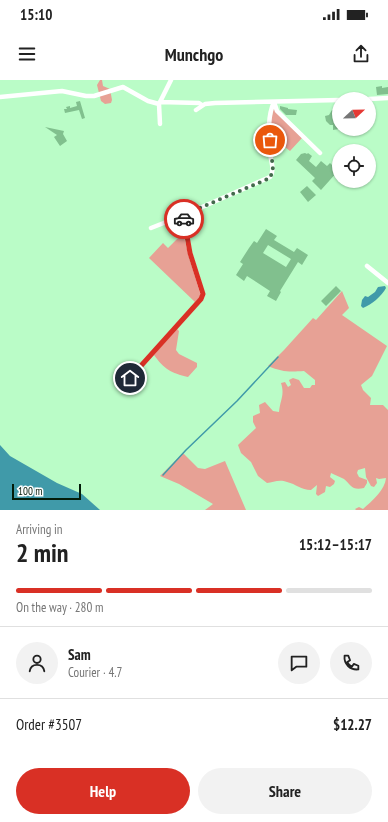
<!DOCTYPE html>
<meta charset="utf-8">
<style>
:root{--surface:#fff;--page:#f2f2f2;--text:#222;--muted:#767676;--line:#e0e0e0;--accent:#d93025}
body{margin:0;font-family:"PT Sans Narrow",sans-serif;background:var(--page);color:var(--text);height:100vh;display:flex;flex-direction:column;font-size:15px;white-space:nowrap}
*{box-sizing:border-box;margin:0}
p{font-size:13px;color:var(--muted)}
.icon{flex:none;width:22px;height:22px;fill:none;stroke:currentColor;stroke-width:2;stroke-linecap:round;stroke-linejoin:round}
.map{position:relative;height:430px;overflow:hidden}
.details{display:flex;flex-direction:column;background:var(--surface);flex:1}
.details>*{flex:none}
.needle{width:26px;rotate:68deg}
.buttons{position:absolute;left:332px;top:12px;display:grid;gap:8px}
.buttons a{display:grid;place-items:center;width:44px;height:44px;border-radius:50%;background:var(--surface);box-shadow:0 1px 3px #0004;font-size:20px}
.scale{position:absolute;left:12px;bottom:10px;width:69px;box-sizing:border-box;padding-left:4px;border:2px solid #031c0a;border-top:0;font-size:11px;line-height:14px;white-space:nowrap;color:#031c0a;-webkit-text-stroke:3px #fff;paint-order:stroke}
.pin{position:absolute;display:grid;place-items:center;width:34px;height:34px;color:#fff;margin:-17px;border:2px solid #fff;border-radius:50%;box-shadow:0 1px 4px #0007}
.courier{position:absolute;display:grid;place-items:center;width:40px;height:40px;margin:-20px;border:3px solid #d93025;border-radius:50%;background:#fff;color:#222;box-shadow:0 1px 5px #0007}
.headline em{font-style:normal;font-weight:700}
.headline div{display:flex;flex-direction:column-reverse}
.headline{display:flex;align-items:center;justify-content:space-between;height:68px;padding:0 16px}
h1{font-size:26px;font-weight:700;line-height:30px}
.bar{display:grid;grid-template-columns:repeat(4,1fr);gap:6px 4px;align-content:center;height:48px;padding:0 16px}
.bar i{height:5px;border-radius:3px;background:var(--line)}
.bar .active{background:var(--accent)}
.bar p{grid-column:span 4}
.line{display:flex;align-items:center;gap:10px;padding:0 16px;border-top:1px solid var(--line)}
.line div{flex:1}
.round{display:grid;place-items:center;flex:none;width:42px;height:42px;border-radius:21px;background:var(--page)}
.primary-button{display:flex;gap:8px;margin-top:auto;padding:8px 16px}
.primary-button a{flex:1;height:46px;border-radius:24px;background:var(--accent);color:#fff;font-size:16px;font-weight:700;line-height:46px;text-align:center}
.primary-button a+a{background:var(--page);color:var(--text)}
.status{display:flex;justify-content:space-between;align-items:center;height:28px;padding:0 20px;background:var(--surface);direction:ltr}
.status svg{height:11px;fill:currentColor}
header{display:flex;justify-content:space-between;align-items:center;height:52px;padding:0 16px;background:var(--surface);font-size:18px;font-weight:700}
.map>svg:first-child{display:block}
</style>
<div class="status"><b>15:10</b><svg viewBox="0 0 49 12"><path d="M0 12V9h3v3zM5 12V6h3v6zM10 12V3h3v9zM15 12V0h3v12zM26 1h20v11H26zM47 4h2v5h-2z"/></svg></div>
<header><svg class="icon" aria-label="menu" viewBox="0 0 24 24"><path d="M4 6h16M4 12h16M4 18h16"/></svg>Munchgo<svg class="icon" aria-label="share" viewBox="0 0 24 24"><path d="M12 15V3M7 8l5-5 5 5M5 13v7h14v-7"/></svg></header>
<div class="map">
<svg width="388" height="430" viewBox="0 0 388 430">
<rect width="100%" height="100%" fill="#bafcc7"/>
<path fill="#e7a195" d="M100 0H102L103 6 110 9 112 20 111 23 105 24 101 21 97 5Z
M274 27 302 58 290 71 271 56V40Z
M183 153 190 181 202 215 195 222 149 178 163 163 168 168Z
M342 211 349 228 342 235 387 266 372 296 361 305 363 310 371 318 370 325H383L388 330V430H356L355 429 359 427 363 429C372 421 385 410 386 398L379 399 376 398 377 403 374 407 371 406 366 397 365 388 358 390 357 393 359 397 367 400V403L364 408C352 411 351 405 344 399 340 397 335 395 331 393L330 397 335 401 334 404 330 407 326 406 325 412 318 416 316 414 317 405 311 410C301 410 296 404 287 402 280 399 273 402 267 403L258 396 251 382 241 373 238 365 256 348 253 342V336L260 333 259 325 265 322 273 331 279 332C280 320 285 315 281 303L285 302 288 307 291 305 289 300 293 298 299 300 304 308H310L312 305H315V300L304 291C289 292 282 292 268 286L284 270 313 238 316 240Z
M176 248 179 251 176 270 179 274 197 283V287L188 297C171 293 164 289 154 275Z
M183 373 198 388 205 389 225 381 246 430H205L213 424 179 404 160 396Z"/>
<path fill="#409aa9" d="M385 206 386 208C382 216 371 225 363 228L361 226 362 220 365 216 368 217 375 212 378 207Z
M0 365 10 376 57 403 82 414 100 430H0Z"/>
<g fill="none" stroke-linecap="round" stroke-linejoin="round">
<path stroke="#409aa9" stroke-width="1.5" d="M163 395 186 370 237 321 278 277"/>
</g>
<path fill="#81c08e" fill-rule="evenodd" d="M382 6V8L388 7V14L377 15 376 7Z
M80 21 85 38 82 39 79 30 65 33 64 29H67L66 27 70 26V28L77 26 76 22Z
M280 26 288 28V29L297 30 296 35H286L280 29Z
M332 30H336L338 32 339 49 333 50V45H330L326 41 325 36 329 35Z
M45 47 64 51 63 54 67 61 60 66 54 57 57 55Z
M305 73 307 74 308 73 312 76 309 81 316 87 321 81 327 86 330 83 338 91 321 110 312 101 315 98 296 80 301 74Z
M307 106 316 115 308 122 300 112Z
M266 149 277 156 274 160 294 172 297 168 308 175 302 185 298 182 280 211 281 212 276 221 267 216 270 211 247 196 244 201 236 195 243 184 240 182 249 168 254 161 257 163ZM268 165 291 179 286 187 263 173Z
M336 206 341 211 326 226 321 221Z"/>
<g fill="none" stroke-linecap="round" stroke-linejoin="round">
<path stroke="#fff" stroke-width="4.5" d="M0 17 62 11 86 16H94L123 7 148 21 159 24
M369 19 388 18
M160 22 199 23 202 25
M274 22 277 31 320 73
M196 30 205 24 215 23 339 20
M160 44 159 24 171 0
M151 148 184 135 270 97C275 90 271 82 270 73 269 56 267 37 274 22
M367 186 388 203
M130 298 201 219 203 215 190 173 185 146 184 135"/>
</g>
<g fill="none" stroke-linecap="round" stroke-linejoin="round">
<path stroke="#436a4c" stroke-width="4" stroke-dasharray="0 7.2" d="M184 139V135L188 133 270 98 273 90 270 60"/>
<path stroke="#d93025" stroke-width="5" d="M130 298 201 219 203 214 190 173 184 139"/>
</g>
</svg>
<div class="buttons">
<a><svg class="needle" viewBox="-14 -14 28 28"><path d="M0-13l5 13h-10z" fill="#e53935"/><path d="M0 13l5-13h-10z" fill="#767676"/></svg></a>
<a><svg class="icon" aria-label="locate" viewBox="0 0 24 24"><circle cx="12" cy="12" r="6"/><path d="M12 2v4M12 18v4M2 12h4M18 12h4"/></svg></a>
</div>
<div class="scale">100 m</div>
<div class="pin" style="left:270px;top:60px;background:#ea580c"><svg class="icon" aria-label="bag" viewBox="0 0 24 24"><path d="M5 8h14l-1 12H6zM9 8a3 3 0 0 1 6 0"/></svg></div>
<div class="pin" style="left:130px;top:298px;background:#1f2937"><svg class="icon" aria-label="home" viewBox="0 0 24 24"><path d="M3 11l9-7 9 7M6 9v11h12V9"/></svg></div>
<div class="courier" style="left:184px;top:139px"><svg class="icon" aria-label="car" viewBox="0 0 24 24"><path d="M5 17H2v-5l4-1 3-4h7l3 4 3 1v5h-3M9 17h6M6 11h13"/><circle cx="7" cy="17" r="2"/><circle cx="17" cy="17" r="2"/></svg></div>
</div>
<section class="details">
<div class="headline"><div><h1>2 min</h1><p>Arriving in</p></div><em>15:12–15:17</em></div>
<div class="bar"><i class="active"></i><i class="active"></i><i class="active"></i><i></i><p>On the way · 280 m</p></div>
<div class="line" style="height:72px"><a class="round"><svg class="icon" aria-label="person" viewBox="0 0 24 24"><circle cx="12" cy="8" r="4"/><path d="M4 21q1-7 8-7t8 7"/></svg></a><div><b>Sam</b><p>Courier · 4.7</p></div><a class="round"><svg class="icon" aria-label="chat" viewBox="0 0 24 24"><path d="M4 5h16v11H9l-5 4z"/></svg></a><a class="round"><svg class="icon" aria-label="phone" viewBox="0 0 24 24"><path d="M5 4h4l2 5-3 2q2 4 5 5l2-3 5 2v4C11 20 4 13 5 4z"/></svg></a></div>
<div class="line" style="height:52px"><div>Order #3507</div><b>$12.27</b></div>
<div class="primary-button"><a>Help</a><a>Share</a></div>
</section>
